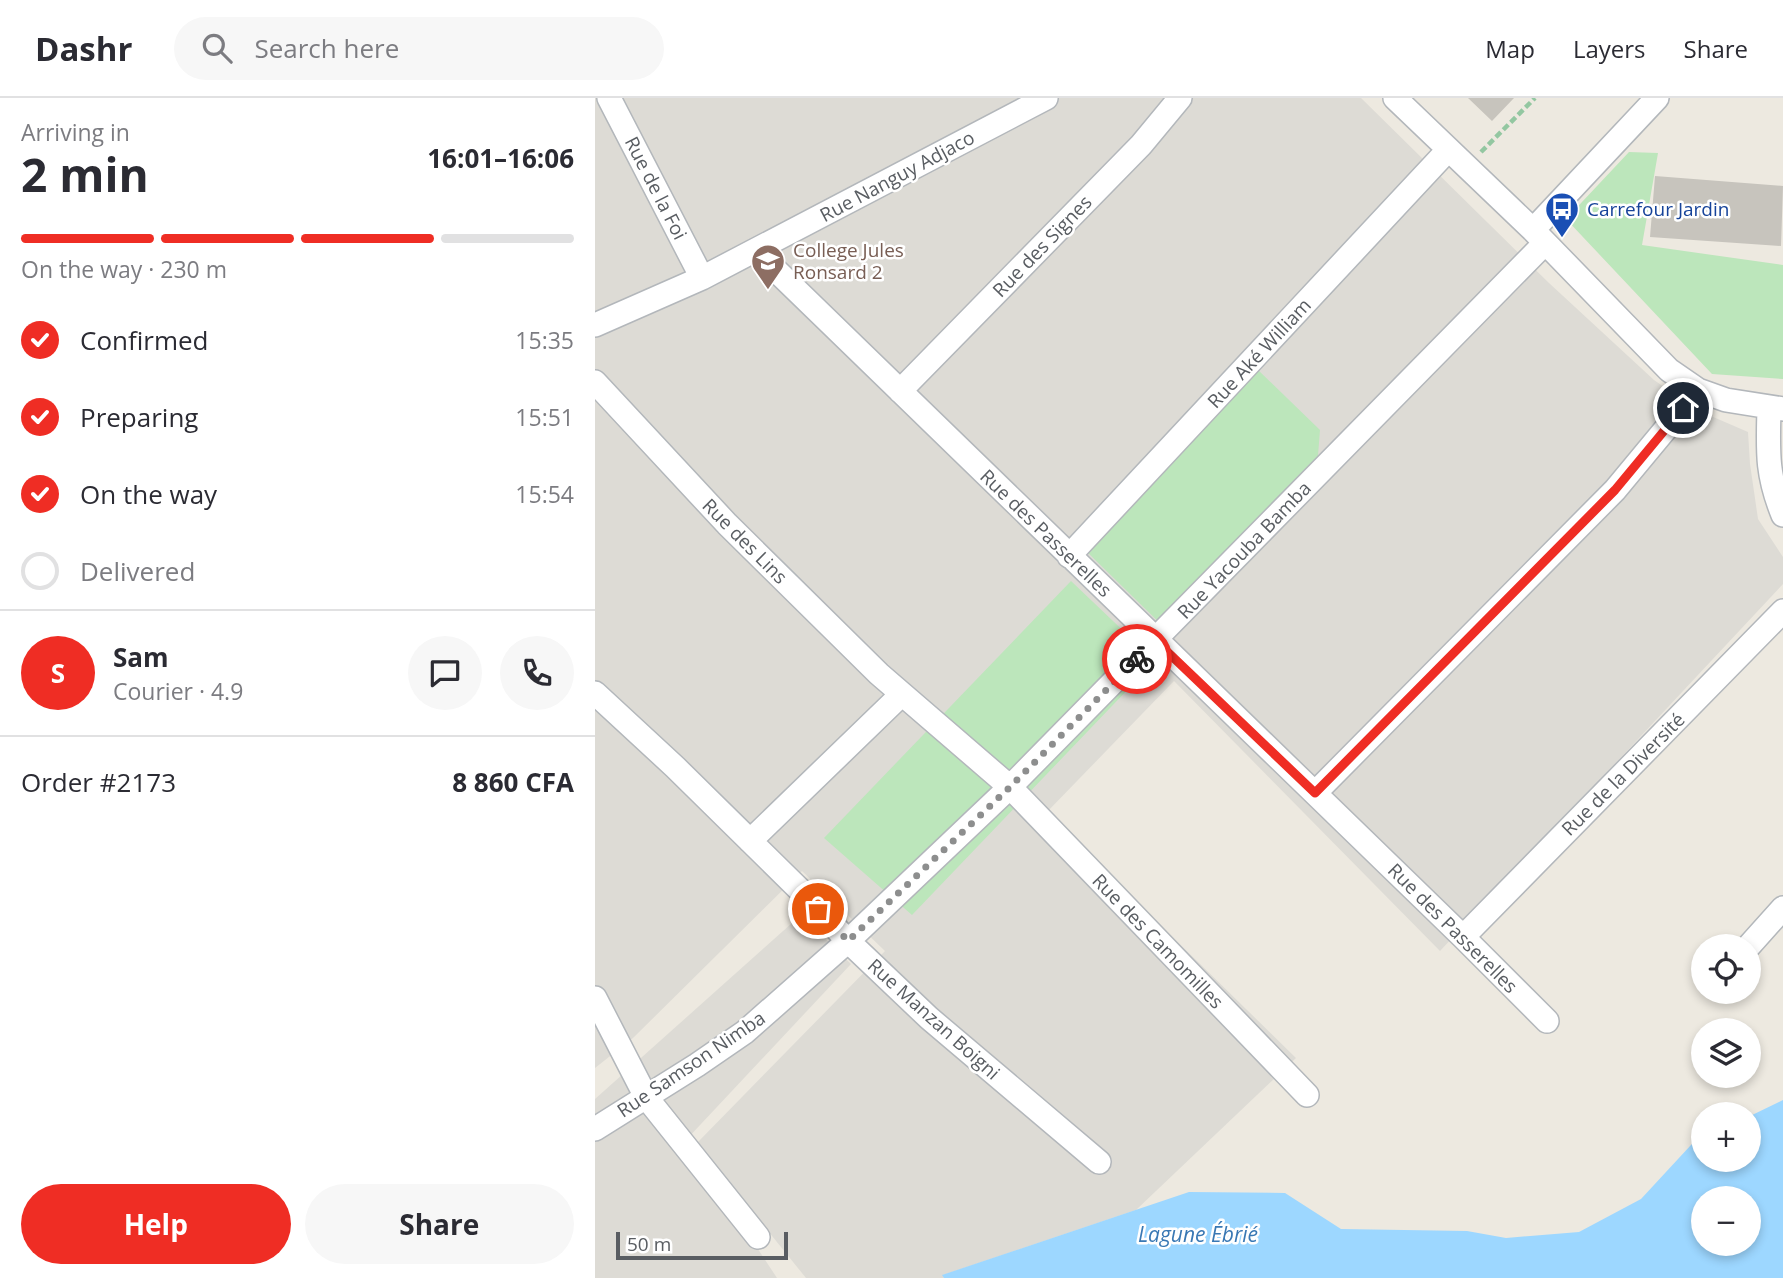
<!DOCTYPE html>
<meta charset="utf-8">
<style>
:root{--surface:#fff;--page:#f7f7f7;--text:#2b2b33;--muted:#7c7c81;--line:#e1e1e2;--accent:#ef2d24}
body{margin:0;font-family:"Open Sans",sans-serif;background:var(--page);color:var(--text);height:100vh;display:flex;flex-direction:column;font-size:26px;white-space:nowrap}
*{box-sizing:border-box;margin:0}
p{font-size:23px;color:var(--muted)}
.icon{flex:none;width:38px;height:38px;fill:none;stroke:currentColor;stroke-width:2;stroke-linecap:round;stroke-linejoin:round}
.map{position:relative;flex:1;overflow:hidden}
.panel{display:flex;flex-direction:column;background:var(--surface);width:595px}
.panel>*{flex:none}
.tools{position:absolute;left:1096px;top:836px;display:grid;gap:14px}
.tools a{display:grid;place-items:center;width:70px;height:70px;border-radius:50%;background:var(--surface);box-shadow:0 4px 10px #0003;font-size:35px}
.scale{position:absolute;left:21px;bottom:18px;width:172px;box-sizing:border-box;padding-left:7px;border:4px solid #595d62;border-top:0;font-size:19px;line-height:24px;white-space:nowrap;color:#595d62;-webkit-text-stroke:5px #fff;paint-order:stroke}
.pin{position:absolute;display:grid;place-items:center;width:60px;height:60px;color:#fff;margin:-30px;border:4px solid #fff;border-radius:50%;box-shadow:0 2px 7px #0007}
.courier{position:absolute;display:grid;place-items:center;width:70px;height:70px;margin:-35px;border:5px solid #ef2d24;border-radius:50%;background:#fff;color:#222;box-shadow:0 2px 9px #0007}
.summary em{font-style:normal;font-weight:700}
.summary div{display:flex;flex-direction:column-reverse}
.summary{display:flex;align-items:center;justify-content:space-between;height:119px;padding:0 21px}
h1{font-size:46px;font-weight:700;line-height:52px}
.bar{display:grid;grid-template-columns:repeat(4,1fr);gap:10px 7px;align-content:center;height:84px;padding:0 21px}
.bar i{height:9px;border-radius:5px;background:var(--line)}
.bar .on{background:var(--accent)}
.bar p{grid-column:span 4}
.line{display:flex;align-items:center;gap:18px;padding:0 21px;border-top:2px solid var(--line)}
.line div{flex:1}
.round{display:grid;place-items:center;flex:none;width:74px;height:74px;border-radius:37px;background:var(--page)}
ol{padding:0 21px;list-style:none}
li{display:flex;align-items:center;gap:21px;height:77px}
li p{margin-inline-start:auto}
li .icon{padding:7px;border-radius:50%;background:var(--accent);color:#fff;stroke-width:4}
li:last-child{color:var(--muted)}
li i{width:38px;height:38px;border:4px solid var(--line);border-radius:50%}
.primary-button{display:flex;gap:14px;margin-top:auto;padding:14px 21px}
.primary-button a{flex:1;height:80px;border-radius:42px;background:var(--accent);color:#fff;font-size:28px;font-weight:700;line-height:80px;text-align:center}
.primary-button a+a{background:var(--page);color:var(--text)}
header{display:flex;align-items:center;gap:42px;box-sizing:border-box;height:98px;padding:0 35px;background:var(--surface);border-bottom:2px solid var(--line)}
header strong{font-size:33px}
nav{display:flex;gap:38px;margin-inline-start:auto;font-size:24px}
.search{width:490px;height:63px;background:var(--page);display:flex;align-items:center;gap:18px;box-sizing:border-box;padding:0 24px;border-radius:38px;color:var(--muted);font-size:26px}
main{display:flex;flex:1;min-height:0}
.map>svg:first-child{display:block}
</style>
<header>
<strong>Dashr</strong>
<div class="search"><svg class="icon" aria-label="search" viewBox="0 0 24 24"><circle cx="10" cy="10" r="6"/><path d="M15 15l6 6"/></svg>Search here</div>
<nav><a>Map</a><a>Layers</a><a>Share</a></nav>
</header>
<main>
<section class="panel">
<div class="summary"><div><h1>2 min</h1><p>Arriving in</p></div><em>16:01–16:06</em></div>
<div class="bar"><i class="on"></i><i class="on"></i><i class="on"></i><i></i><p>On the way · 230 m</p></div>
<ol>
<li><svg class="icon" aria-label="check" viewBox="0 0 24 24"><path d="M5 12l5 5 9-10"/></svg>Confirmed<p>15:35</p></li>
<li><svg class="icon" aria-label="check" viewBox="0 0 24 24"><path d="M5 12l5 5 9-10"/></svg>Preparing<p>15:51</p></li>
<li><svg class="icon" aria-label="check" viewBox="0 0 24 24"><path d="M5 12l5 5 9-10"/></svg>On the way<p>15:54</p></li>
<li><i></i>Delivered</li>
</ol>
<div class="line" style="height:126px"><b class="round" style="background:var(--accent);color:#fff">S</b><div><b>Sam</b><p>Courier · 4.9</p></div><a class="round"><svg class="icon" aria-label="chat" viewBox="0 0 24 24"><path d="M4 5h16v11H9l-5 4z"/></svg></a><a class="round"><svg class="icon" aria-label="phone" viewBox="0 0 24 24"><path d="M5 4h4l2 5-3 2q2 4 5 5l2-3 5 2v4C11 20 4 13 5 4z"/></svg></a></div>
<div class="line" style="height:91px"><div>Order #2173</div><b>8 860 CFA</b></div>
<div class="primary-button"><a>Help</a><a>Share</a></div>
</section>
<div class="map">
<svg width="1188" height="1180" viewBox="0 0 1188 1180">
<rect width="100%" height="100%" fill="#ede9e0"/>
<path fill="#dddbd5" d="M0 0H766L954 185 1059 282 1102 312 1153 334 1155 366 1163 421 1188 459V486L845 853 579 583 451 715 701 960 541 1112 348 1177 349 1180H211L102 1045 290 853 207 773 38 940 0 970Z
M206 817 256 866 91 1042 182 1180H0V1001Z"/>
<path fill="#bce6bb" d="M1034 54 1063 55 1047 147 1188 167V281L1117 276 971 121Z
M663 272 725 332 721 383 577 537 487 449Z
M476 483 560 563 317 817 229 740Z"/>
<path fill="#9dd7ff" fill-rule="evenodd" d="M1188 1002V1180H349L347 1177 594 1094 690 1095 746 1131 872 1133 911 1140 984 1134 1046 1101 1108 1034V1062H1153V1019ZM1108 1101H1153V1146H1108Z"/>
<path fill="#c7c4bd" d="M873 0H919L897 23Z
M1060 78 1188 88 1186 148 1055 139Z"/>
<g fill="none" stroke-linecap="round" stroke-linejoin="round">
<g stroke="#b3b7bb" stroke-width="26">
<path id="minor" d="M14 0 107 180
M800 0 938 132 1074 272 1103 292 1131 302 1188 311
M938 132 1062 0
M161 153 868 839 952 923
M0 227 107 180 451 0
M0 284 132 426 284 576 415 689 712 997
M305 293 546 47 585 0
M1174 309C1173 353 1171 375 1188 417
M474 458 853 52
M0 595 80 669 208 795 253 843 334 920 504 1064
M720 695 1020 392 1103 292
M155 743 307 596
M868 839 1188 513
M1153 849 1188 810
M0 900 51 999 163 1139
M0 1031 102 967 150 934 253 843 415 689 950 145"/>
</g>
<path stroke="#93c7a1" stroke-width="4.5" stroke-dasharray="7 3.5" stroke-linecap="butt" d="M886 54 940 0"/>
<use href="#minor" stroke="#fff" stroke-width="23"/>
</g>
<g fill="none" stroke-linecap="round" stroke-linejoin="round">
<path stroke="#8d8e8e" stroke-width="7" stroke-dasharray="0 12.6" d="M223 811 253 843 415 689 542 561"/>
<path stroke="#ef2d24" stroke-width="9" d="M542 561 561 543 720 695 1020 392 1088 310"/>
</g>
<defs>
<g id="bus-pin" transform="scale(1.75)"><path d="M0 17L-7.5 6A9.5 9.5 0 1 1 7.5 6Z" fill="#1a4fb4" stroke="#fff"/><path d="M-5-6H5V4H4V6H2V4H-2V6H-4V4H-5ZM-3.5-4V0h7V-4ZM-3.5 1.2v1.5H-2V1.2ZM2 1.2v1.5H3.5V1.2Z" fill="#fff"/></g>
<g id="school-pin" transform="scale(1.75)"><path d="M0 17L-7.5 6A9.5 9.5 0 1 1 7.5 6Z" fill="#8d6e63" stroke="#fff"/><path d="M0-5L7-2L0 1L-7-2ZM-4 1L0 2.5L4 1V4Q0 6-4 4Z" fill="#fff"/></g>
</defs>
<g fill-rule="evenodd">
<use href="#bus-pin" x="967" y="111"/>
<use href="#school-pin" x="173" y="163"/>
</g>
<g text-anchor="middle" stroke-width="5" stroke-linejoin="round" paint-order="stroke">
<g font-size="19" fill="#595d62" stroke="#fff">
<text transform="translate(302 78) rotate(-28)" y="7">Rue Nanguy Adjaco</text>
<text transform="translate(61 90) rotate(63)" y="7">Rue de la Foi</text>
<text transform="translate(447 148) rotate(-46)" y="7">Rue des Signes</text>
<text transform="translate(664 255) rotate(-47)" y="7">Rue Aké William</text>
<text transform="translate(451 435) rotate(44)" y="7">Rue des Passerelles</text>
<text transform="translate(150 443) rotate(45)" y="7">Rue des Lins</text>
<text transform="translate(649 452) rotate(-46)" y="7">Rue Yacouba Bamba</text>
<text transform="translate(1028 676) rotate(-45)" y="7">Rue de la Diversité</text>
<text transform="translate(858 830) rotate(45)" y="7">Rue des Passerelles</text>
<text transform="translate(563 843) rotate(46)" y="7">Rue des Camomilles</text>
<text transform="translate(339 921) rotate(42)" y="7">Rue Manzan Boigni</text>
<text transform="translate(96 966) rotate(-34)" y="7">Rue Samson Nimba</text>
</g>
<g font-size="19" fill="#164399" stroke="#fff" text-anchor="start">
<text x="992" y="118">Carrefour Jardin</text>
</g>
<g font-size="19" fill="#785e54" stroke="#fff" text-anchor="start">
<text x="198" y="159">College Jules<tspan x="198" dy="22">Ronsard 2</tspan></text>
</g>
<g font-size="21" font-style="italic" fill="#3978b4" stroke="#fff">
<text x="603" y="1144">Lagune Ébrié</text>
</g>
</g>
</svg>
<div class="tools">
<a><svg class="icon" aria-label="locate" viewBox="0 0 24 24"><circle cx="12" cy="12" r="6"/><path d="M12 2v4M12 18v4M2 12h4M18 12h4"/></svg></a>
<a><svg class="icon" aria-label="layers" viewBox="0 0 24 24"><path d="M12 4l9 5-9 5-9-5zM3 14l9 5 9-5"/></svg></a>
<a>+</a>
<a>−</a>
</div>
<div class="scale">50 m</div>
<div class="pin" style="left:223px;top:811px;background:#ea580c"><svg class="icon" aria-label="bag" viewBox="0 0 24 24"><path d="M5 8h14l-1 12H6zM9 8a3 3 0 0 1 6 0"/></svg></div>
<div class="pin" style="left:1088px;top:310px;background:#1f2937"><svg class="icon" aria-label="home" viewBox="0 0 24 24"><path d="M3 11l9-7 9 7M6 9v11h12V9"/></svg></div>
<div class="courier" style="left:542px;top:561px"><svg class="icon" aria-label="bike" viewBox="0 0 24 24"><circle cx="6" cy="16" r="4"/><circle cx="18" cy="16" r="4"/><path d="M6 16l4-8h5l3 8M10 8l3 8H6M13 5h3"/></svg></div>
</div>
</main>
